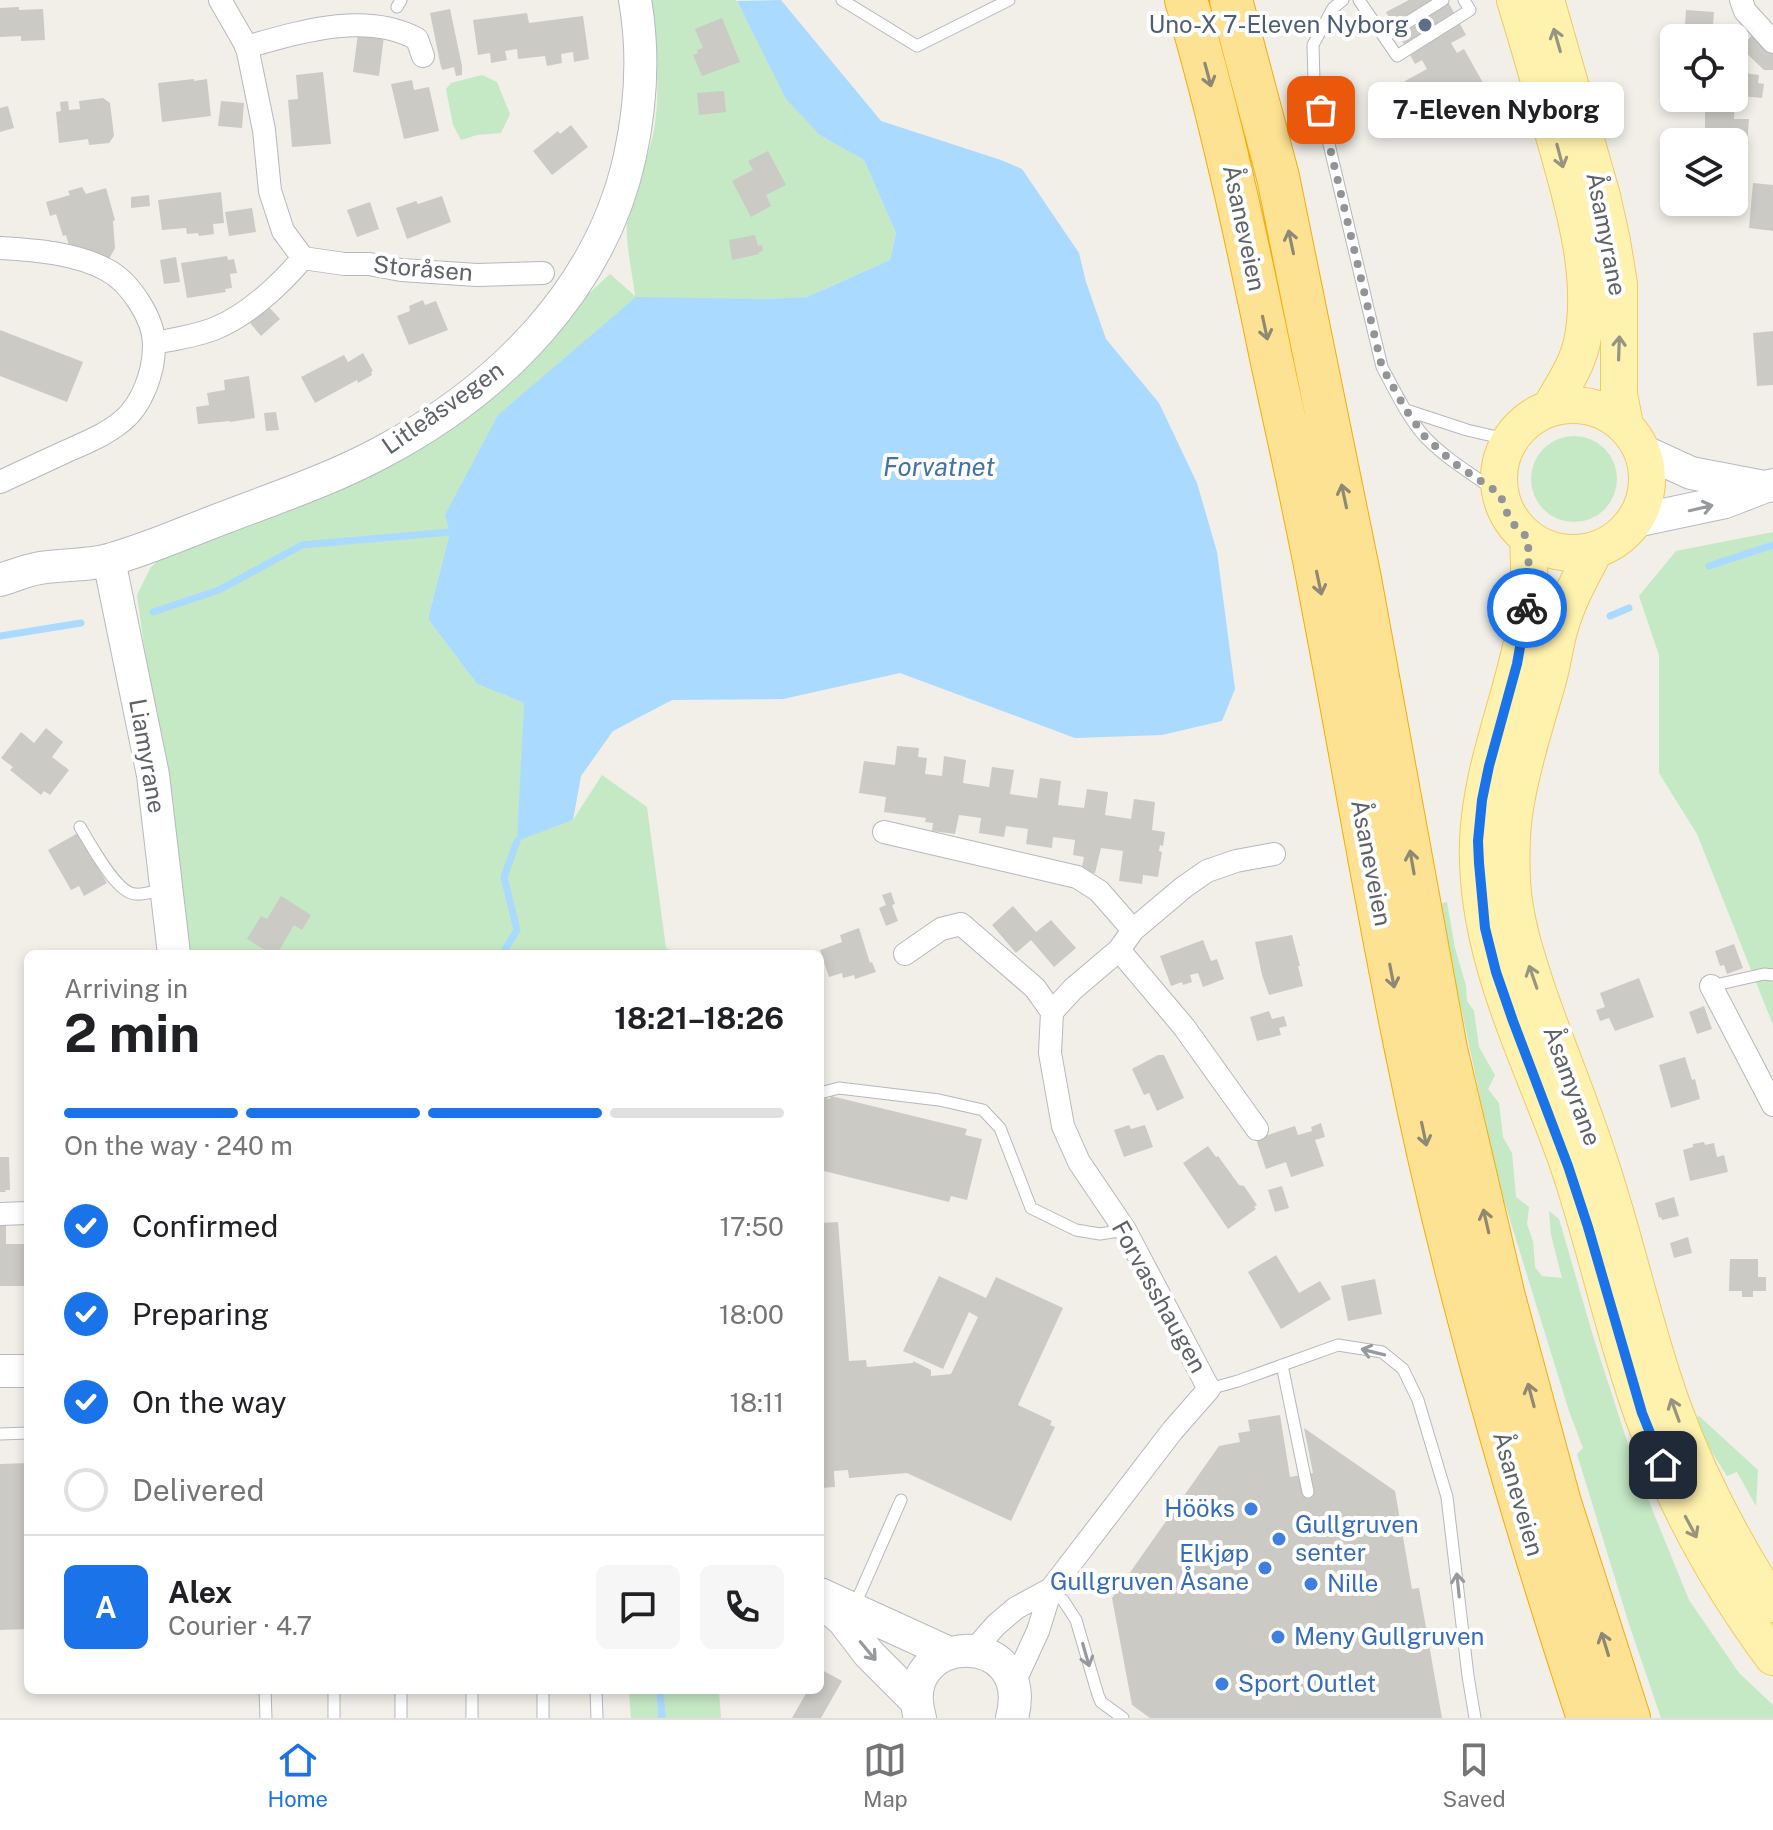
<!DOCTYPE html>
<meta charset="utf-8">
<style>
:root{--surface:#fff;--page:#f6f6f6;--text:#202124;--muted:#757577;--line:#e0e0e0;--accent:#1a73e8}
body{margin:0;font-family:"Public Sans",sans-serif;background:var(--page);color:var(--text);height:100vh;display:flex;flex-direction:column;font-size:30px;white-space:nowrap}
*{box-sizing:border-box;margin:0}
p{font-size:26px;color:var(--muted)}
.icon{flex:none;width:44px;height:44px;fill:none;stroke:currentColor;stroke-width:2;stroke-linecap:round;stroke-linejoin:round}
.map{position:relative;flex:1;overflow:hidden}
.drawer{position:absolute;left:24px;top:950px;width:800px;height:744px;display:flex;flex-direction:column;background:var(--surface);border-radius:12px;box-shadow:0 4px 12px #0003}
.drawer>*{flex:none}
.buttons{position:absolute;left:1660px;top:24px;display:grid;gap:16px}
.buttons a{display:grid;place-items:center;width:88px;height:88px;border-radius:12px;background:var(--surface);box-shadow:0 4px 12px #0003;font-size:40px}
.pin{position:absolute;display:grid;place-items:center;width:68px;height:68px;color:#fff;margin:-34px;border-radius:16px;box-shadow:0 4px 12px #0006}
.courier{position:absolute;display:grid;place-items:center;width:80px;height:80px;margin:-40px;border:6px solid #1a73e8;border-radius:50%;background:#fff;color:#222;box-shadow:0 2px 10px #0007}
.bubble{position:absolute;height:56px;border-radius:12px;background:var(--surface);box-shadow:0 4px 12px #0003;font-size:26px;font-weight:700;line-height:56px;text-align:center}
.overview em{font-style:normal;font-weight:700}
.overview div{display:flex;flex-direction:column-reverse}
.overview{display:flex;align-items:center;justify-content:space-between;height:136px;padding:0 40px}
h1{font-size:52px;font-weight:700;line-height:60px}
.bar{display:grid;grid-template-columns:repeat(4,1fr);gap:12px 8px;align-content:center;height:96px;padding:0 40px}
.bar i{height:10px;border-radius:6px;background:var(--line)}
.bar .on{background:var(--accent)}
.bar p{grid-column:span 4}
.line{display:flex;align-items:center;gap:20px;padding:0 40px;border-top:2px solid var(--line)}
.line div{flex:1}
.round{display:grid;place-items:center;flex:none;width:84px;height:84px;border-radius:12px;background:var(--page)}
ol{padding:0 40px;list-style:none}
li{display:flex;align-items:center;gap:24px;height:88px}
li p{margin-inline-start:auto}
li .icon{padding:8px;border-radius:50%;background:var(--accent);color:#fff;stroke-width:4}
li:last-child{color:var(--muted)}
li i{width:44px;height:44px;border:4px solid var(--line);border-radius:50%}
.menu{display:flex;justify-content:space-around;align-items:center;height:112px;border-top:2px solid var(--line);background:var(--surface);font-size:22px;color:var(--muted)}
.menu a{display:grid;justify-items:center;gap:4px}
.menu .on{color:var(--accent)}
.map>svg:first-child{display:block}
</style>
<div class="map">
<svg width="1773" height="1718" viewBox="0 0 1773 1718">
<rect width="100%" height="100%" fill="#f1efe8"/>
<path fill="#c5e8c5" d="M652 0H736L753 31 821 136 864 160 896 233 890 260 807 297 759 299 450 532 428 619 477 684 524 703 518 840 573 820 602 775 647 807 666 948 680 954H186L137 595 151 567 172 549 211 531 304 505 365 479 425 442 543 345 585 297 610 274 635 296C633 277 625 240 627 223 632 192 646 165 653 135 662 94 655 41 652 0Z
M482 75 497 82 510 114 501 133 477 135 461 140 453 125 446 89 451 83Z
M1531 479a43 43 0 1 1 86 0a43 43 0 1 1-86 0Z
M1773 532V1025L1697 834 1659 773V655L1639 596 1676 551Z
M1447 902 1455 948 1466 986 1467 1001 1474 1011 1479 1047 1495 1075 1488 1089 1499 1103 1503 1137 1512 1153 1516 1197 1529 1207 1527 1224 1533 1241 1535 1267 1542 1276 1562 1278 1551 1235 1549 1211 1559 1219 1593 1336 1637 1472 1689 1600 1739 1673 1773 1705V1718H1661L1629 1624 1577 1454 1583 1448 1569 1411 1498 1181 1439 904Z
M1699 1416 1758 1470 1756 1506 1737 1472 1727 1476 1693 1422 1695 1418Z
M629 1690H719L721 1718H631Z"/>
<path fill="#aadaff" d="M781 0 881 121 1001 160 1022 169 1079 253 1086 282 1106 339 1159 403 1197 483 1217 552 1235 689 1222 721 1162 735 1075 738 900 673 783 699 672 700 613 731 581 776 573 820 517 841 524 703 477 684 428 619 450 532 445 515 498 415 636 297 759 299 807 297 890 260 896 233 864 160 821 136 786 99 737 1Z"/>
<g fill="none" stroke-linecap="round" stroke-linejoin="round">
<path stroke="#aadaff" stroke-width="7" d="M1709 566 1773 545
M153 612 219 590 302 545 450 532
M1610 616 1629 608
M0 636 81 623
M506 954 505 950 517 930 504 877 517 841
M660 1690 662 1718"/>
</g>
<path fill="#cccac5" d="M1409 0H1447L1466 35 1451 43 1457 53 1464 49 1500 113 1462 134 1453 118 1432 129 1405 81 1427 69 1422 60 1415 64 1386 12Z
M19 7V10L43 9 45 40 21 41V36L0 37V8Z
M450 9 462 66V75L456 76 454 67 443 70 441 67 430 13Z
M1686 10 1714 12 1712 38H1684Z
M527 13 529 23 583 16 589 59 574 62 573 52 561 54 562 63 547 66 545 56 518 59 517 49 505 51 507 60 491 63 490 53 478 55 473 20Z
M722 18 740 62 702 76 693 55 698 53 697 50 703 48 695 29Z
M358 33 384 36 379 76 353 72Z
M1752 35 1773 53V70H1764L1741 48Z
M323 72 331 144 292 147 288 100 298 99 296 75Z
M1744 73 1759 75 1758 83 1764 84 1762 98 1741 96Z
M194 79V81L207 79 211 116 162 122 158 83Z
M412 80 414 90 429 87 439 131 404 139 391 84Z
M724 91 726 112 699 115 697 93Z
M103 98 110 103 114 136 109 143 89 145 88 139 59 143 56 112 61 111 60 102 68 101 69 110 80 109 79 101Z
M1705 98H1735L1734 119H1749L1747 145 1734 144V142H1705Z
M221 101 244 103 242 128 218 126Z
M8 106 14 128 0 132V108Z
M571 125 588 147 552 175 533 151 558 131 560 134Z
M768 151 786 185 766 195 771 206 751 217 732 181 753 170 748 161Z
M1753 183 1773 185V231L1749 228Z
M82 187 86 194 106 188 115 220 113 221 115 248 109 259 89 250 69 246 66 235 63 236 56 214 50 216 46 202 70 195 68 191Z
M221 192 224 223 213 224 214 234 199 236 198 233 187 234 186 228 162 230 158 200Z
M149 195 150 206 131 208V197Z
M442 196 451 222 407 239 396 208 416 201 418 204Z
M370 202 379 229 357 237 347 210Z
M252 208 256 232 229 236 225 212Z
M755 235 758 246 762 245 763 251 759 252V254L732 260 729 240Z
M227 256 228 260 234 259 237 273 230 274 232 288 225 289 226 292 187 298 181 263Z
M176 257 180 282 164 284 160 260Z
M423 300 425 305 436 301 448 330 409 345 397 316 410 311 409 306Z
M268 306 280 319 261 336 250 323Z
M0 330 83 362 67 402 0 376Z
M1773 331V385L1757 386 1753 333Z
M363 353 373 371 371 372 372 375 358 383 357 380 315 403 301 377 344 355 348 362Z
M249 376 255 418 230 422V421L198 424 196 407 209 405 207 393 225 390 224 380Z
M276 412 279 430 266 431 264 413Z
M46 728 63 742 52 757 69 770 50 795 44 791 41 795 10 770 13 767 1 758 21 732 34 743Z
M897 746 919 748 918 757 927 758 925 774 942 776 944 756 966 760 963 783 989 787 992 767 1014 770 1010 794 1037 798 1040 778 1061 781 1058 805 1084 808 1087 789 1108 792 1105 815 1131 819 1134 799 1155 802 1152 830 1165 832 1163 846 1160 845 1159 851 1162 852 1158 877 1143 875 1142 884 1119 881 1123 851 1101 848 1095 873 1081 871 1084 857 1073 855 1075 840 1053 837 1052 848 1026 844 1028 829 1006 826 1004 837 979 833 981 818 959 815 955 834 932 831 933 823 925 822 926 818 884 812 886 797 859 793 864 761 895 765Z
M78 833 107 883 84 896 79 886 71 890 48 850Z
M891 892 895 904 892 905 898 921 886 926 879 908 886 905 882 895Z
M281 896 311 915 302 930 294 925 277 954H272L247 939 261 916 267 919Z
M1013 906 1036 932 1051 920 1076 948 1054 967 1031 940 1016 953 992 925Z
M859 928 870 963 872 962 876 972 855 979 854 975 843 978 842 973 829 977 820 950 842 942 840 935Z
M1292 935 1300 966H1298L1303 986 1269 995 1262 975 1255 942Z
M1203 940 1211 961 1217 959 1224 979 1203 987 1198 973 1190 975 1192 982 1183 985 1182 982 1171 986 1160 956Z
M1734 944 1743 968 1727 974 1724 965 1720 966 1715 951Z
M1639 978 1654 1017 1615 1031 1609 1018 1600 1021 1596 1010 1605 1007 1600 993Z
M1704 1006 1712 1029 1697 1034 1689 1012Z
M1269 1011 1272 1019 1284 1016 1287 1026 1279 1028 1281 1035 1257 1041 1250 1017Z
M1158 1055H1164L1184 1098 1157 1111 1149 1093 1144 1095 1132 1069Z
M1685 1057 1692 1080 1695 1079 1700 1099 1671 1108 1659 1065Z
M831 1096 967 1129 965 1135 982 1139 967 1200 951 1196 949 1202 820 1170V1101L823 1102 824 1098 830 1099Z
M1321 1123 1325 1137 1315 1140 1324 1166 1291 1177 1286 1162 1266 1169 1256 1139 1295 1126 1298 1135 1312 1131 1311 1127Z
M1129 1125 1131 1129 1145 1125 1153 1147 1124 1157 1114 1130Z
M1704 1142 1705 1145 1714 1143 1717 1157 1724 1155 1728 1172 1690 1181 1683 1150 1693 1147V1144Z
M1208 1146 1216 1157 1218 1156 1239 1185 1244 1186 1257 1205 1254 1207 1256 1209 1228 1229 1183 1163Z
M0 1157H9L10 1190H5L6 1192H0Z
M1282 1186 1289 1208 1275 1212 1268 1190Z
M1674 1197 1679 1216 1662 1220 1661 1217 1659 1218 1655 1203Z
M838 1222 849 1361 866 1360 867 1367 913 1363V1361L931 1370V1376L951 1374 978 1317 969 1312 943 1369 903 1351 939 1276 986 1298 996 1277 1063 1308 1018 1405 1052 1421 1050 1425 1055 1427 1011 1521 907 1473 849 1478 848 1470 834 1471 835 1487 820 1488V1223Z
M0 1223H6V1244H28V1286H0Z
M1688 1237 1692 1253 1674 1258 1670 1243Z
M1276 1255 1299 1293 1320 1281 1331 1299 1281 1329 1248 1272Z
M1730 1259H1758V1277H1766V1291H1753V1297H1742V1291H1729Z
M1375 1279 1382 1314 1348 1321 1341 1286Z
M1280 1415 1290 1477 1313 1473 1304 1428 1395 1491 1412 1589 1419 1588 1442 1718H1150L1132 1705 1112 1598 1219 1446 1240 1442 1238 1433 1250 1431 1248 1420Z
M28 1463V1629L0 1630V1464Z
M820 1669 842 1681 821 1718H792L808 1690H820Z"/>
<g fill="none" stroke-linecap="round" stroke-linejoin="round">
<g stroke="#b5b8bc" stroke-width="13">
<path id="lane" d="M842 0 917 46 1009 0
M1343 0 1333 8 1313 45 1314 81 1382 367C1395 391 1407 417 1425 437 1447 460 1475 476 1500 494
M1359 0 1384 37 1443 0
M397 7 401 0
M1384 37 1397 56 1470 10 1464 0
M1406 410 1467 430 1510 440
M80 827C90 843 116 893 135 894 144 895 156 891 166 889
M1711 986 1764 974 1773 975
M820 1093 839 1088 939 1100 983 1110 1000 1128 1031 1208 1076 1230 1100 1234 1125 1230
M1282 1365 1308 1492
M1209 1389 1238 1381 1338 1345 1382 1352 1403 1369 1418 1400 1447 1497 1468 1676 1475 1718
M0 1434 28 1433
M1051 1590 1063 1600 1076 1620 1098 1695 1101 1702 1123 1718
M854 1607 901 1500
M265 1690 266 1718
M401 1690V1718
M472 1690V1718
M543 1690V1718
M596 1690 597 1718
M334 1718V1690"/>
</g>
<g stroke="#b5b8bc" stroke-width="24">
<path id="street" d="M1741 0 1745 11 1773 42
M246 47C300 32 365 11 417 39L423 56
M0 248C35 250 76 253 107 270 130 282 155 320 154 346 154 372 142 406 121 422 105 435 85 443 67 451 45 461 22 472 0 482
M303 258 344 264H369L401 270 477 275 543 273
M155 343C174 339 197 336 216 328 248 315 281 284 303 258L283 231 270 191 264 130 247 47 220 0
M884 832 1077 877 1099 891 1133 930
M1119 950 1184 1027 1257 1129
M905 954 941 929 961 924 1035 988 1052 1012
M1711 986 1773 1105
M0 1214 28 1213
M974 1650 996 1625 1016 1608 1051 1589
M1013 1685 1038 1631 1051 1589 1173 1430 1209 1389 1125 1230 1079 1162 1063 1126 1050 1053 1052 1012 1073 989 1119 950 1133 930 1184 887 1207 871 1236 861 1274 854"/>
</g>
<g stroke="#b6babf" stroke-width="34">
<path id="secondary" d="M1643 451 1691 473 1764 487
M1635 521 1725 502 1764 487 1773 485
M109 560 153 775 174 954
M0 580C13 576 27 570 40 568 64 564 90 566 112 559 151 548 188 531 226 517 278 497 332 479 382 452 499 390 601 289 630 156 641 105 644 51 635 0
M0 1371H28
M820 1594 949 1653
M825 1605 843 1620 869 1654 916 1701
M920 1718C894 1631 1036 1626 1012 1718"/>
</g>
<g stroke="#f2c960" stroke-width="38">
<path id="primary" d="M1515 0C1529 45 1542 91 1554 136 1572 199 1596 277 1582 342 1577 366 1562 387 1550 408
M1546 0 1602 196 1612 241 1619 284V394L1625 425
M1499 479a74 74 0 1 1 148 0a74 74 0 1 1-148 0Z
M1528 538C1529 564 1531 591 1527 617 1515 693 1481 763 1478 841 1474 956 1531 1058 1568 1164 1596 1246 1613 1332 1642 1413 1673 1501 1718 1583 1773 1657
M1595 550C1582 575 1568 599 1560 627 1555 644 1553 662 1548 680 1536 722 1522 765 1515 808 1511 831 1511 858 1512 881 1514 919 1526 956 1538 992 1557 1047 1580 1101 1598 1157 1626 1239 1643 1324 1672 1405 1698 1476 1732 1542 1773 1604"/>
</g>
<g stroke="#f9ab00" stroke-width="44">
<path id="highway" d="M1186 0C1221 119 1247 241 1272 362 1289 441 1307 519 1321 597 1351 751 1376 906 1408 1059 1453 1282 1517 1502 1588 1718
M1231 0 1278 177 1360 579 1446 1049 1504 1297 1560 1503 1629 1718"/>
</g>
<use href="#lane" stroke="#fff" stroke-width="11"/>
<use href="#street" stroke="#fff" stroke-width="22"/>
<use href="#secondary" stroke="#fff" stroke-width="32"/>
<use href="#primary" stroke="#fff2af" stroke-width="36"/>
<use href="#highway" stroke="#fde293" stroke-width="42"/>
</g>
<defs><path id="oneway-shaft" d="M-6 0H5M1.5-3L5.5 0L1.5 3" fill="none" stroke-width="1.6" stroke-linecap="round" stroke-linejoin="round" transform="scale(2)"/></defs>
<g stroke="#979581">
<use href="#oneway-shaft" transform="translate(1557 40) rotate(-106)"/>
<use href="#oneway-shaft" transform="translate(1560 156) rotate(75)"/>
<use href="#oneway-shaft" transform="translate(1619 348) rotate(-88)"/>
<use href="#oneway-shaft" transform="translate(1533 977) rotate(-109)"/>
<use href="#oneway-shaft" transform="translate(1675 1410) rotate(-110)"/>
<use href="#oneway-shaft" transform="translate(1691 1527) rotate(62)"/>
</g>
<g stroke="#8e8975">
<use href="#oneway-shaft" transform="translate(1208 75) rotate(75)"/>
<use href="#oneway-shaft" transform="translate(1291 242) rotate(-102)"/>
<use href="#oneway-shaft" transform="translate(1265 328) rotate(78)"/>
<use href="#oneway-shaft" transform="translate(1344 496) rotate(-102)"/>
<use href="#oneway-shaft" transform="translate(1319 583) rotate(78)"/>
<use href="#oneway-shaft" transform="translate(1412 862) rotate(-100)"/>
<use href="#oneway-shaft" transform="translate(1392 976) rotate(79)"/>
<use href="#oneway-shaft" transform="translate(1424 1134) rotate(78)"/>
<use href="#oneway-shaft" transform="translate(1486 1221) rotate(-103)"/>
<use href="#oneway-shaft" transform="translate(1531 1395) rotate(-105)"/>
<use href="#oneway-shaft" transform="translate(1605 1644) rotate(-107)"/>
</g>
<g stroke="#979a9d">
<use href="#oneway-shaft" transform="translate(1701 508) rotate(-13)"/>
<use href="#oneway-shaft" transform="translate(1373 1352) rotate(-166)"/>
<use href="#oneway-shaft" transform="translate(1458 1585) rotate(-96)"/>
<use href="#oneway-shaft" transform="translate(868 1651) rotate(50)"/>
<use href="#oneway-shaft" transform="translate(1086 1655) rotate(74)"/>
</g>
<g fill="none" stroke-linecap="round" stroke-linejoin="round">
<path stroke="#929495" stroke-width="8" stroke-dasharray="0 14.4" d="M1321 110 1382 367 1406 410 1425 437 1454 463 1500 494 1506 511 1515 526 1528 538 1529 586 1527 608"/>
<path stroke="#1a73e8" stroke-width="10" d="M1527 608 1517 664 1489 766 1482 800 1478 841 1479 863 1485 928 1496 972 1513 1021 1568 1166 1588 1227 1642 1413 1663 1465"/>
</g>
<circle fill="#5c6f8a" stroke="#fff" stroke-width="3" cx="1425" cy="25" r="8"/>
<g fill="#3f7fe0" stroke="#fff" stroke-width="3">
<circle cx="1251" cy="1509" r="8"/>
<circle cx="1279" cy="1539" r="8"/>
<circle cx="1265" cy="1568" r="8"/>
<circle cx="1311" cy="1584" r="8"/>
<circle cx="1278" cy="1637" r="8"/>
<circle cx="1222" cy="1684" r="8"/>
</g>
<g text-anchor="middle" stroke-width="8" stroke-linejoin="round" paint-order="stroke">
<g font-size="24" fill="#4e5e75" stroke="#fff" text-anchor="end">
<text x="1409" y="33">Uno-X 7-Eleven Nyborg</text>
</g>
<g font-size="24" fill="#5f6368" stroke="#fff">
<text transform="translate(1244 228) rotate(78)" y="8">Åsaneveien</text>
<text transform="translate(1606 234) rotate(79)" y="8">Åsamyrane</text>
<text transform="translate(423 269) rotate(5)" y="8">Storåsen</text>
<text transform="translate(443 408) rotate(-35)" y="8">Litleåsvegen</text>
<text transform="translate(147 756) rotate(80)" y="8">Liamyrane</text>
<text transform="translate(1371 863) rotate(79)" y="8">Åsaneveien</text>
<text transform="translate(1572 1086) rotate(70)" y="8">Åsamyrane</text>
<text transform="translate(1159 1297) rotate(61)" y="8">Forvasshaugen</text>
<text transform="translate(1518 1494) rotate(74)" y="8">Åsaneveien</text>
</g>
<g font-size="24" fill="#366cbe" stroke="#fff" text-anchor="start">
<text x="1235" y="1517" text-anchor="end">Hööks</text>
<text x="1295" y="1533">Gullgruven<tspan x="1295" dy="28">senter</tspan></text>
<text x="1249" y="1562" text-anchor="end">Elkjøp<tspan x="1249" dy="28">Gullgruven Åsane</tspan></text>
<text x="1327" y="1592">Nille</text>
<text x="1294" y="1645">Meny Gullgruven</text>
<text x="1238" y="1692">Sport Outlet</text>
</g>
<g font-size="26" font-style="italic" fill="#4174aa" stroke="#fff">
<text x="939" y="476">Forvatnet</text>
</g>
</g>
</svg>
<div class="buttons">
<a><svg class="icon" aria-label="locate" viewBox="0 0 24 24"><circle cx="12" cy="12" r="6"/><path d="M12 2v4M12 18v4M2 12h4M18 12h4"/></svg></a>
<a><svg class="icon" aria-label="layers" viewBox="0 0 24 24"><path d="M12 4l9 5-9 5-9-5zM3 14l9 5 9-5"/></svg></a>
</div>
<div class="pin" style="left:1321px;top:110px;background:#ea580c"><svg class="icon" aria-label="bag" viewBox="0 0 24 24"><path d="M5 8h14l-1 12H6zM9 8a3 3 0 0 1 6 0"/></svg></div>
<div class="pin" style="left:1663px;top:1465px;background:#1f2937"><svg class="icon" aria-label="home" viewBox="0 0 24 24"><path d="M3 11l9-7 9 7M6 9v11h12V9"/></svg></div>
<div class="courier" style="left:1527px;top:608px"><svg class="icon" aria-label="bike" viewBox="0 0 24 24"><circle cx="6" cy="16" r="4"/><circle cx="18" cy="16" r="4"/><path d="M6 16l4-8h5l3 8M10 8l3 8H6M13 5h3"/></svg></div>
<div class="bubble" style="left:1368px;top:82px;width:256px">7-Eleven Nyborg</div>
<section class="drawer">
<div class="overview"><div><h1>2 min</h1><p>Arriving in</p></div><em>18:21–18:26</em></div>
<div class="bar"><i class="on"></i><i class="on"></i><i class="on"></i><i></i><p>On the way · 240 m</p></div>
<ol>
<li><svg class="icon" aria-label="check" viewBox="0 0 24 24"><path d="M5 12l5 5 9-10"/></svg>Confirmed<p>17:50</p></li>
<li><svg class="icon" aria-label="check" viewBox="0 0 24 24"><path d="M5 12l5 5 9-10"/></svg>Preparing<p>18:00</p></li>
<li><svg class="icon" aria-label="check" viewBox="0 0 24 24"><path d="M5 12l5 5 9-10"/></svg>On the way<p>18:11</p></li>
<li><i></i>Delivered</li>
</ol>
<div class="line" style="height:144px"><b class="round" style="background:var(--accent);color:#fff">A</b><div><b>Alex</b><p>Courier · 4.7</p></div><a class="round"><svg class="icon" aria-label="chat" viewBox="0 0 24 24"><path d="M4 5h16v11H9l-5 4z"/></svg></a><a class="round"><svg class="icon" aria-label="phone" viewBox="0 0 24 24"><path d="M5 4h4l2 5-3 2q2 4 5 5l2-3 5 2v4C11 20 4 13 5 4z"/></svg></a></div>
</section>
</div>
<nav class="menu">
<a class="on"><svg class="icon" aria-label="home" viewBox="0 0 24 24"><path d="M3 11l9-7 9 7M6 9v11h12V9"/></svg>Home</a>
<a><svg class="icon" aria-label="map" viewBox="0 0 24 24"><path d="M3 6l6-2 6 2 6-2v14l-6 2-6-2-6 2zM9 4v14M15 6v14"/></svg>Map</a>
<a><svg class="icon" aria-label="saved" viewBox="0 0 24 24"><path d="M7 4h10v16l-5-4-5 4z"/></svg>Saved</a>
</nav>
